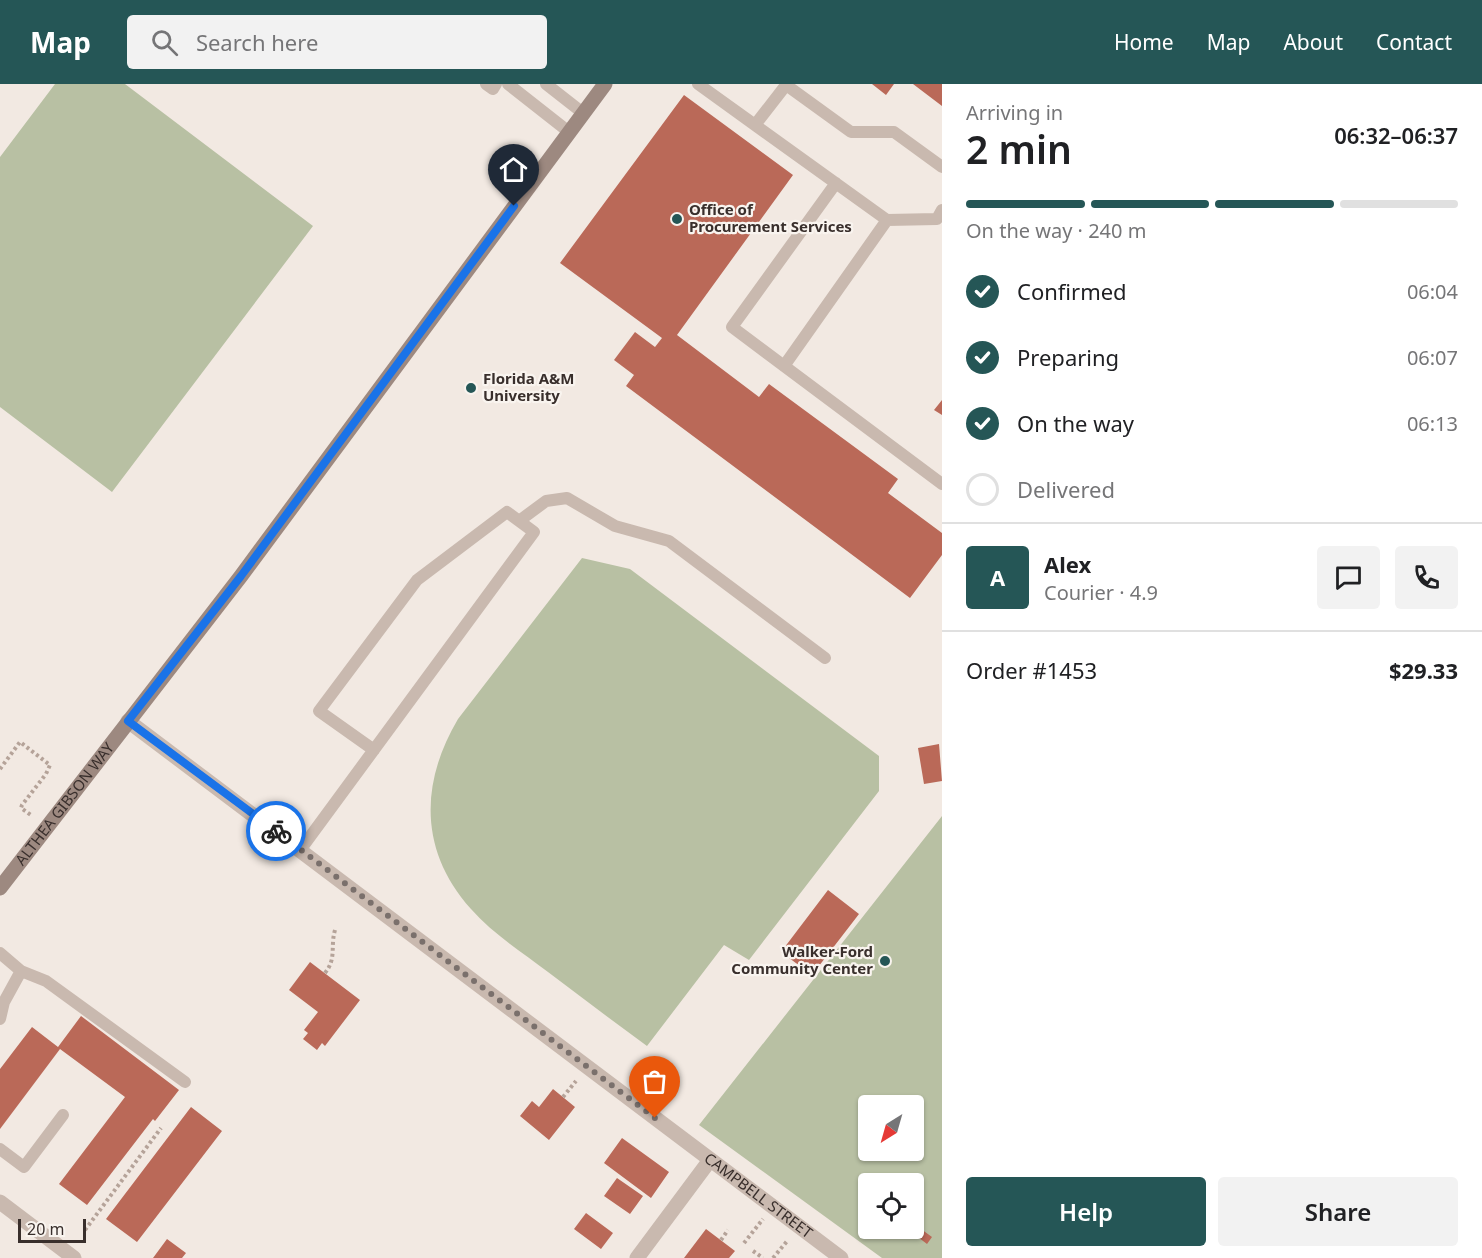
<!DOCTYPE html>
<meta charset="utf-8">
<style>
:root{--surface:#fff;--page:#f2f2f2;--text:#202124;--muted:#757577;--line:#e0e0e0;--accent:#255656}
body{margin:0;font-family:"Noto Sans",sans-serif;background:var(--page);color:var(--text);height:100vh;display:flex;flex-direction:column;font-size:22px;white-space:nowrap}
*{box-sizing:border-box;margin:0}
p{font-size:20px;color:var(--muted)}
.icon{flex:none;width:33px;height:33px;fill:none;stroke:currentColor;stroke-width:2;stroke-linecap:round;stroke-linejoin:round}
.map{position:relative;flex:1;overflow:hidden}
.details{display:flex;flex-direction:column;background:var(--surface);width:540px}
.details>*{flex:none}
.needle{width:39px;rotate:217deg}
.fabs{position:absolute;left:858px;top:1011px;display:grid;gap:12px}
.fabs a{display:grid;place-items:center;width:66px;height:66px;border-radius:6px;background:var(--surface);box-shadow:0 2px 4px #0004;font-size:30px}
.scale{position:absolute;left:18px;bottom:15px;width:68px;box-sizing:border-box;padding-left:6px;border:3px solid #392f2c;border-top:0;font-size:16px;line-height:21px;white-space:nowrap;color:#392f2c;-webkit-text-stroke:4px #f9f4ef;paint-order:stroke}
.pin{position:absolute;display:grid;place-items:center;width:51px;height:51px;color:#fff;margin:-62px -26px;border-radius:50% 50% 50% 0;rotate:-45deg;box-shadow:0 0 6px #0007}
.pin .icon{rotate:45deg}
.courier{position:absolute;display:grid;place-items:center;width:60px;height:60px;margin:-30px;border:4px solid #1a73e8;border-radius:50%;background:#fff;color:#222;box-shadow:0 2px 8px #0007}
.overview em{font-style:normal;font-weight:600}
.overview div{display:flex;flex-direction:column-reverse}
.overview{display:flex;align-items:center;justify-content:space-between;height:102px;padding:0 24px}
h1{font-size:39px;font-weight:600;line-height:45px}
.bar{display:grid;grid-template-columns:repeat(4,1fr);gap:9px 6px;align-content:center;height:72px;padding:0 24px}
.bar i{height:8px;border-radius:4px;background:var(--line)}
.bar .selected{background:var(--accent)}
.bar p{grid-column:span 4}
.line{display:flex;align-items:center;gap:15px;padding:0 24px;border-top:2px solid var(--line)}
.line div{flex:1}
.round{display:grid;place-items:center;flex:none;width:63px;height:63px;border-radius:6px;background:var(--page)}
ol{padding:0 24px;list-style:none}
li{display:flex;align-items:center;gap:18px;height:66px}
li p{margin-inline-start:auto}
li .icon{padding:6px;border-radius:50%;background:var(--accent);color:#fff;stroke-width:4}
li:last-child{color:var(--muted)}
li i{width:33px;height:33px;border:3px solid var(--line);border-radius:50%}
.cta{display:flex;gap:12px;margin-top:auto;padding:12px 24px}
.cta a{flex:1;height:69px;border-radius:6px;background:var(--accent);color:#fff;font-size:24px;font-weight:600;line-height:69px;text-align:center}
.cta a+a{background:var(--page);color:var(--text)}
header{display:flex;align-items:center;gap:36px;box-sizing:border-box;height:84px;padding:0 30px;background:var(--accent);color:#fff}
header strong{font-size:28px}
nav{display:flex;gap:33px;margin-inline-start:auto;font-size:21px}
.search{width:420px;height:54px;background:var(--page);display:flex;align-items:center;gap:15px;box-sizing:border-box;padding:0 21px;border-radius:6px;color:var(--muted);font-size:22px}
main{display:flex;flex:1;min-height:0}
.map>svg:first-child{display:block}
</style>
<header>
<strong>Map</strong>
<div class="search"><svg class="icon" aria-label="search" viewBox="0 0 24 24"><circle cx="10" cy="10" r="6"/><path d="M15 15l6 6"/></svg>Search here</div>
<nav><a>Home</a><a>Map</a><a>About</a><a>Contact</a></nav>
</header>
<main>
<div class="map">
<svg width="942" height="1174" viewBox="0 0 942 1174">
<rect width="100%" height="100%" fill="#f2e9e2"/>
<path fill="#b8c0a3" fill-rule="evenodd" d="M55 0H125L313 142 112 408 0 323V73Z
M582 474 630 485 879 672V707L749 876 724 861 647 962C614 938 581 913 548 888 522 868 493 850 471 825 419 767 420 699 458 635Z
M942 732V1174H882L699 1041ZM868 1022H914V1066H868ZM868 1100H914V1144H868Z"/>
<path fill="#ba6958" d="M872 0H894L886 11Z
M913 0H942V22Z
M684 11 793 91 677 251 759 313 769 300 898 395 888 409 942 449V471L910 514 626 302 634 291 614 276 635 248 655 263 662 254 560 179Z
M942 316V331L934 326Z
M939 660 942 697 924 700 918 664Z
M828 806 859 830 812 891 781 868Z
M310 878 360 916 325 962 322 959 317 966 303 955 308 949 304 946 318 928 289 906Z
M81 932 179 1006 155 1037 153 1035 87 1121 59 1100 125 1013 60 965 0 1045V985L32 943 58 963Z
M553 1005 575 1023 549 1056 520 1032 532 1017 539 1023Z
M191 1023 222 1047 137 1158 106 1135Z
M622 1054 669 1088 651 1114 604 1079Z
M617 1094 643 1112 630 1130 604 1112Z
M586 1129 613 1149 601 1165 574 1145Z
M914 1140 932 1153 927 1160 906 1144H914Z
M706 1145 735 1167 729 1174H684Z
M167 1155 186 1169 182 1174H153Z"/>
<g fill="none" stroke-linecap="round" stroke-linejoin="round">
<path stroke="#b5a399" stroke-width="4" stroke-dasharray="3 3" stroke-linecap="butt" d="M0 685 20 658 50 681 46 690 22 721 21 724 31 731
M325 889C337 874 330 863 335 846
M563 1013 576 997
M85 1146 161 1044
M721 1156 728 1146
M744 1159 763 1135
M753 1167 763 1174
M773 1174 788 1156"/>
<path stroke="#c9b9af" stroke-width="12" d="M486 0 493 5 496 0
M508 0 569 48
M546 0 583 29
M698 0 887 136 937 135 942 126
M755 41 786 1 851 48H894L942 83
M836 99 732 243 942 400
M784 282 887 136
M519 437 546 417 567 414 615 442 669 457 825 574
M301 765 534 448 507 428 417 496 319 627 374 666
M0 869 21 887 46 897 185 998
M0 935 4 918 21 887
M0 1065 24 1083 63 1031"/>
<g stroke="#c9b9af" stroke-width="15">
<path id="s1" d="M128 637 841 1174"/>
<path d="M0 1118 74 1174"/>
<path d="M637 1174 710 1076"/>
</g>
<path stroke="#9d8980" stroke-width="15" id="s2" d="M0 804 241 492 605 0"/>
</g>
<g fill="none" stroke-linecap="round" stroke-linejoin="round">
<path stroke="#7a706c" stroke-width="6" stroke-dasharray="0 10.8" d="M276 747 655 1034"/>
<path stroke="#1a73e8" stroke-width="8" d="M276 747 128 637 241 492 514 122"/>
</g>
<g fill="#255656" stroke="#f9f4ef" stroke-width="2">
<circle cx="677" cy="135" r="6"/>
<circle cx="471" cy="304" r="6"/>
<circle cx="885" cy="877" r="6"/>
</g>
<g text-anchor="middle" stroke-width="4.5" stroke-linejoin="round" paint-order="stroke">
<g font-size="15" font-weight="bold" fill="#392f2c" stroke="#f9f4ef" text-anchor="start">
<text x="689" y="131">Office of<tspan x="689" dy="17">Procurement Services</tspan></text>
<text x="483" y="300">Florida A&amp;M<tspan x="483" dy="17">University</tspan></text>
<text x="873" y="873" text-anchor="end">Walker-Ford<tspan x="873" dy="17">Community Center</tspan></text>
</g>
<g font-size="15" fill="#392f2c" stroke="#f9f4ef">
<text dy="5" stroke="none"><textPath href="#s2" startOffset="106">ALTHEA GIBSON WAY</textPath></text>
<text dy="5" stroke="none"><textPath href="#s1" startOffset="789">CAMPBELL STREET</textPath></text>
</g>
</g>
</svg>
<div class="fabs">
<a><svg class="needle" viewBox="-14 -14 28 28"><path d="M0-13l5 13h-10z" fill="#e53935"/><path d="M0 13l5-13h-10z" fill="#757577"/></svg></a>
<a><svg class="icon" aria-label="locate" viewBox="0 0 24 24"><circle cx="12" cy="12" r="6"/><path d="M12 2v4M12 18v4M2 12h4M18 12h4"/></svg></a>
</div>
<div class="scale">20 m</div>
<div class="pin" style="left:655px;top:1034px;background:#ea580c"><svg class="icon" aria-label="bag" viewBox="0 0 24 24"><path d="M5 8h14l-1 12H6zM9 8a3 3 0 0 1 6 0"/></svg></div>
<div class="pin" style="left:514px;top:122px;background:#1f2937"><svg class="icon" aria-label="home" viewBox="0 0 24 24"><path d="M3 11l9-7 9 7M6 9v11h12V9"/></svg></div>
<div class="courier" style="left:276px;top:747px"><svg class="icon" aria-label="bike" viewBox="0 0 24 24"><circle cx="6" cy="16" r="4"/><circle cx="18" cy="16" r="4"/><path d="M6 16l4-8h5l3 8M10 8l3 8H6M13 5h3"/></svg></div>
</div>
<section class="details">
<div class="overview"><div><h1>2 min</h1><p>Arriving in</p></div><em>06:32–06:37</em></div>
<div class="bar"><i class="selected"></i><i class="selected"></i><i class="selected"></i><i></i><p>On the way · 240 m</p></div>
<ol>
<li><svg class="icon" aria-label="check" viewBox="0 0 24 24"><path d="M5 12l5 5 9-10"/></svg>Confirmed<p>06:04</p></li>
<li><svg class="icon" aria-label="check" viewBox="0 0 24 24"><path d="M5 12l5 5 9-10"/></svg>Preparing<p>06:07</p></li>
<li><svg class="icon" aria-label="check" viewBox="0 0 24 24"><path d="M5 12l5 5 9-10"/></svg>On the way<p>06:13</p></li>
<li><i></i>Delivered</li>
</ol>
<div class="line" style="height:108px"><b class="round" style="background:var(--accent);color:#fff">A</b><div><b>Alex</b><p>Courier · 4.9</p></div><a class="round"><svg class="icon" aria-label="chat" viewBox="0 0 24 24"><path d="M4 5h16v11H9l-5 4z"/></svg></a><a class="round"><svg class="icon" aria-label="phone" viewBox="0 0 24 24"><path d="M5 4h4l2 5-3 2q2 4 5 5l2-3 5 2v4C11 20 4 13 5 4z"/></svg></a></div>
<div class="line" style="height:78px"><div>Order #1453</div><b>$29.33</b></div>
<div class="cta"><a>Help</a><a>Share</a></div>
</section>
</main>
